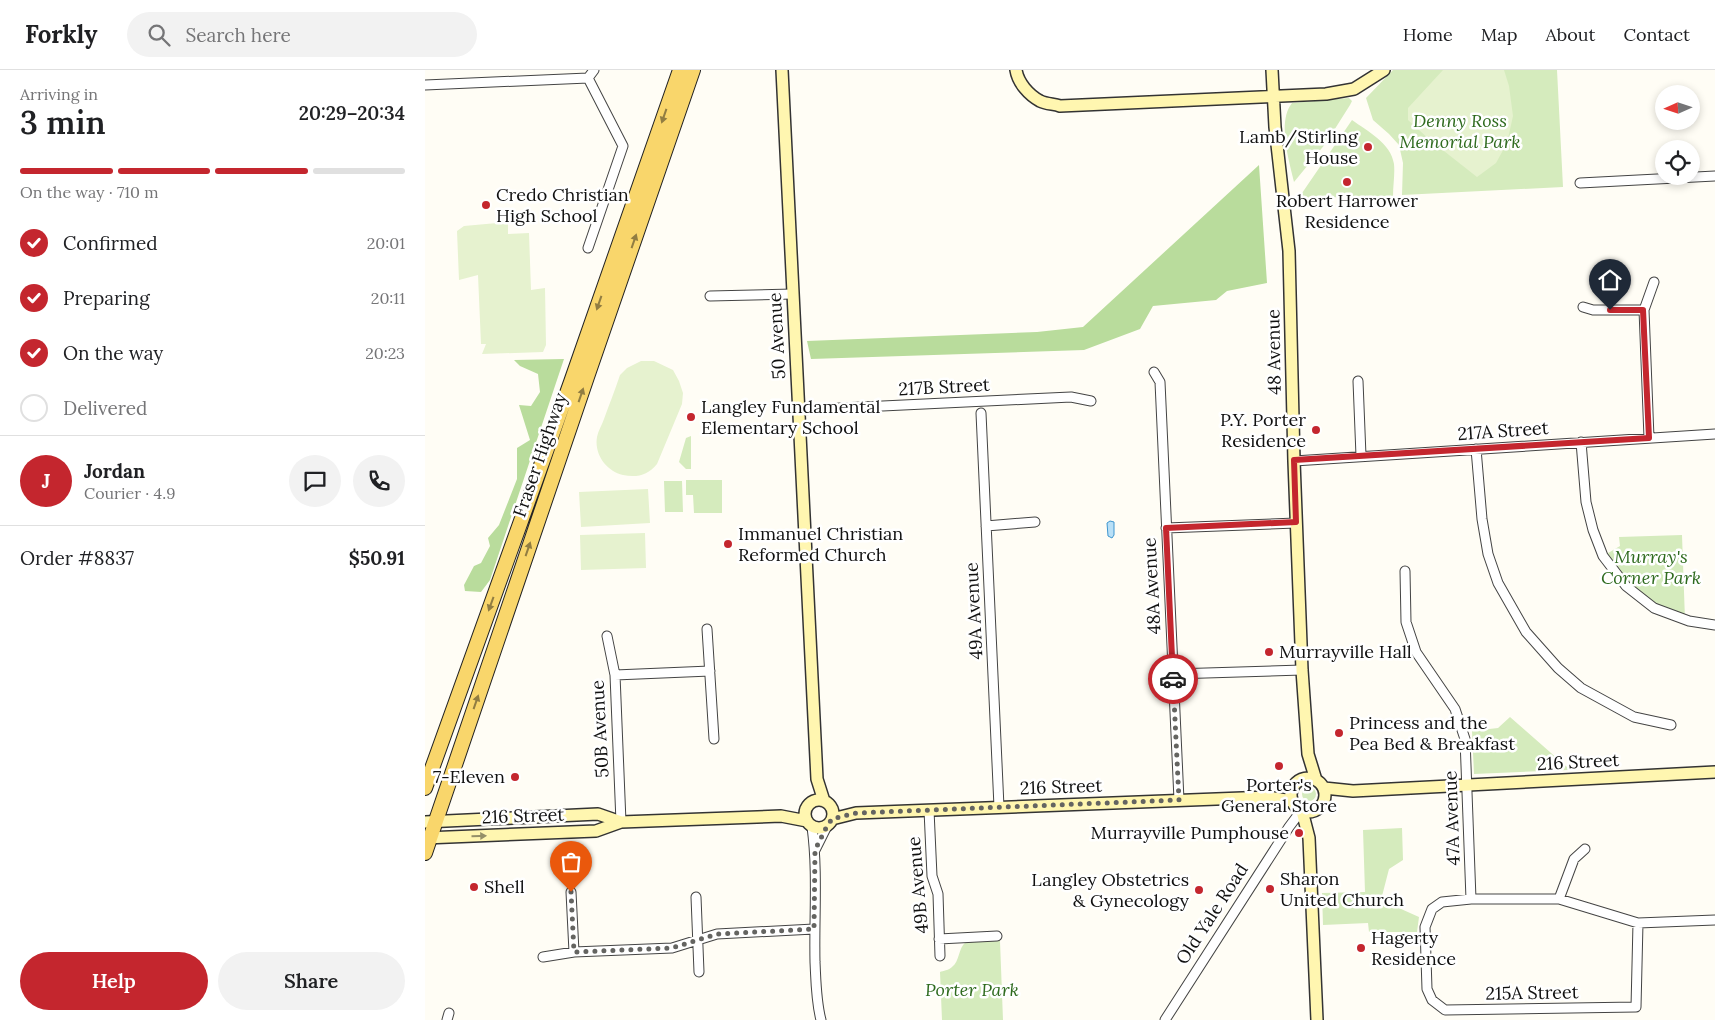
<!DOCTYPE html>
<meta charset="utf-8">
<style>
:root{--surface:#fff;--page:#f2f2f2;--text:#202124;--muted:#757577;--line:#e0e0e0;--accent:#c4262e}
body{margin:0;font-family:Lora,serif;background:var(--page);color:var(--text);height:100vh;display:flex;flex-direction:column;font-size:19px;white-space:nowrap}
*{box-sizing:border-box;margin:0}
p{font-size:16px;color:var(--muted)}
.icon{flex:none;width:28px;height:28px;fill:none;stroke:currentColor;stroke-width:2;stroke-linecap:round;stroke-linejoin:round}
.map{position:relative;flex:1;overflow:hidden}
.panel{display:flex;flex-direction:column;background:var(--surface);width:425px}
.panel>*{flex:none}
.needle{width:32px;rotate:267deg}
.tools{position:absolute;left:1230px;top:15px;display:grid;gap:10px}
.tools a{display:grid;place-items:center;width:45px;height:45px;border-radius:50%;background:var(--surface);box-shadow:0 2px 8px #0003;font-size:25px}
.pin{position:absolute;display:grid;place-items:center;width:42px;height:42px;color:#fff;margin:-51px -21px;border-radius:50% 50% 50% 0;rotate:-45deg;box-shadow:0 0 5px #0007}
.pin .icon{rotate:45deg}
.courier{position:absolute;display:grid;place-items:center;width:50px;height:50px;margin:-25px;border:4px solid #c4262e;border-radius:50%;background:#fff;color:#222;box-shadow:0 1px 6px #0007}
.headline em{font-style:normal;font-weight:600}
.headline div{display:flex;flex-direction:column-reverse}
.headline{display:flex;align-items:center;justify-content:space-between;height:85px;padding:0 20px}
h1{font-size:32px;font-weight:600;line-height:38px}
.bar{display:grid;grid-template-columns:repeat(4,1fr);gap:8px 5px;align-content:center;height:60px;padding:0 20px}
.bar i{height:6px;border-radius:4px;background:var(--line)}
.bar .current{background:var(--accent)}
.bar p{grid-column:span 4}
.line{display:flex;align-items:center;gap:12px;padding:0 20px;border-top:1px solid var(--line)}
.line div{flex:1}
.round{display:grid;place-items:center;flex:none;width:52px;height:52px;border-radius:26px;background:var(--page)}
ol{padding:0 20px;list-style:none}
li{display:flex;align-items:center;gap:15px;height:55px}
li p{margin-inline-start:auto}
li .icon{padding:5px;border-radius:50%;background:var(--accent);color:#fff;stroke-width:4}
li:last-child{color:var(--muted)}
li i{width:28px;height:28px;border:2px solid var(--line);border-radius:50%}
.cta{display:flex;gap:10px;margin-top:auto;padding:10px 20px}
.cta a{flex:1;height:58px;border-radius:30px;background:var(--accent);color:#fff;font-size:20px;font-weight:600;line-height:58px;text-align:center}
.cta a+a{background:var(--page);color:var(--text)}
header{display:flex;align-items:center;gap:30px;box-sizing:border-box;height:70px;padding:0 25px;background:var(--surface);border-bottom:1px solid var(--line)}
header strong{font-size:24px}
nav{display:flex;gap:28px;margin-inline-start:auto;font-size:18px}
.search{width:350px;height:45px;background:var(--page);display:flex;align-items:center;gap:12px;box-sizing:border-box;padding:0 18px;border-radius:28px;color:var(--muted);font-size:19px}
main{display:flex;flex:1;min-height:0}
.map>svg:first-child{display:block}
</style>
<header>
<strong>Forkly</strong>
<div class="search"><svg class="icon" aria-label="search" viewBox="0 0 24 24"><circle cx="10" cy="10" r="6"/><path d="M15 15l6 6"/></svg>Search here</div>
<nav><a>Home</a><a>Map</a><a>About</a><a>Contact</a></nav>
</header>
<main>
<section class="panel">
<div class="headline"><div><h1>3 min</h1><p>Arriving in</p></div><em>20:29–20:34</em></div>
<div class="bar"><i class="current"></i><i class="current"></i><i class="current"></i><i></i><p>On the way · 710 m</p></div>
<ol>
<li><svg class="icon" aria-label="check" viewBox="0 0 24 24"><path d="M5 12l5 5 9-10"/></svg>Confirmed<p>20:01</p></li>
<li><svg class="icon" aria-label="check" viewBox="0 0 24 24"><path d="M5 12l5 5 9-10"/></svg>Preparing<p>20:11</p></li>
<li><svg class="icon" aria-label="check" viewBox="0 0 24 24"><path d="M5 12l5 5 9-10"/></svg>On the way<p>20:23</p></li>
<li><i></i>Delivered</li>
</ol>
<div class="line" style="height:90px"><b class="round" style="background:var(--accent);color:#fff">J</b><div><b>Jordan</b><p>Courier · 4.9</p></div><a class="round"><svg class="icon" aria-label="chat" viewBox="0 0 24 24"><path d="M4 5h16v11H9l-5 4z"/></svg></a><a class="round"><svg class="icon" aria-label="phone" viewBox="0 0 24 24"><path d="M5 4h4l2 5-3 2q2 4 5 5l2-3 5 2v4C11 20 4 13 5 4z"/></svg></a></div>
<div class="line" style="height:65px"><div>Order #8837</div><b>$50.91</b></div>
<div class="cta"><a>Help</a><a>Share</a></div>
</section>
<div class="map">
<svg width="1290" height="950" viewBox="0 0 1290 950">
<rect width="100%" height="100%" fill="#fffdf5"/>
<path fill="#d5ebbd" d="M968 0H1132L1138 117 977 125 978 93 974 75 964 64 948 50 941 28Z
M924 28 927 31 925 35 901 73 869 112C864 90 852 52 867 33Z
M927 50C942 61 966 73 969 94 970 104 968 116 968 126L877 128 875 126Z
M266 366V399H261L254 392 261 368Z
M261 410H297V443H269L268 425H261Z
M239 411H257L258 442H240Z
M1257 465 1260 550 1229 538 1201 516 1178 486 1195 476 1194 467Z
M1085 647 1142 697 1143 700 1049 704 1047 661 1073 658Z
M877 724a7 7 0 1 1 14 0a7 7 0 1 1-14 0Z
M977 758 978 790 964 799 956 830 994 847 992 862H944L943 853 898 855 897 823 940 822 938 760Z
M575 871 578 950H517L515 902C518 901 524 900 527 897 535 891 533 878 541 872Z"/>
<path fill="#b9dc9c" d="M834 95 842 213 802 221 791 230 728 236 715 259 659 280 386 289 382 271 612 262 658 257Z
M139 289 65 510 56 522 40 521 39 515 49 496 56 493 65 476 63 468 74 455 92 409V378L105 370 94 335 106 336 115 322 113 304 95 296 89 290Z"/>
<path fill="#e6f2cf" d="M1018 0H1079L1084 16 1088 46 1082 73 1071 93 1052 107 1005 70 983 50V38Z
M83 152V164L104 163 106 220 120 218 121 275 118 282 57 284 61 274H56L53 205 34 210 32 161 39 156Z
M216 291H229L248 300 254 311 258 323 257 334 232 394C223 405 212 408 198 405 181 401 169 384 172 367 173 361 177 355 179 349 184 335 190 320 195 305L202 298Z
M223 419 225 453 156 457 154 422Z
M220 463 221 498 156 500 155 465Z"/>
<path fill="#b9e0f7" stroke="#3f96cf" d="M685 451 689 452V465L687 468 683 466 682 453Z"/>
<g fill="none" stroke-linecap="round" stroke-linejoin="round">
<g stroke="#444" stroke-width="11">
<path id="street" d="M163 8 198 76 163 178
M163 8 169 0
M0 15 163 8
M1155 113 1290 106
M285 226 368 224
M1158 237 1168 240H1219
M729 302 735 312 754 730
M933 311 936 386
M374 340 646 327 666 331
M556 343 574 737
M1224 368 1219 240 1229 212
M1156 372 1161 432 1168 460 1178 486 1201 516 1229 538 1264 551 1290 555
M1051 379 1057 449 1063 484 1073 513 1101 562 1133 598 1156 618 1209 647 1246 655
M869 391 1290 364
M561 456 610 452
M741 458 871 453
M980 501 981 552 991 582 1030 639 1040 669 1046 829
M282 559 289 669
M182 566 190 605 196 752
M748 604 877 600
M190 605 285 601
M504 740 507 806 513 824 515 886
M387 757C393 801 389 847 390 892 391 912 391 931 396 950
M390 780 402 756
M146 822 149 882
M271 827 274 902
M1134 829 1149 789 1160 779
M1213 853 1211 937 1020 940 1007 930 1002 919 1000 857 1007 839 1017 832 1046 829H1134L1213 853 1290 850
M514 869 572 866
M118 887 149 882 247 878 292 864 389 859
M22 950 24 943
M740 950 864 757 876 741"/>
</g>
<g stroke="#333" stroke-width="14">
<path id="secondary" d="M357 0 392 709 399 731
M591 0C593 13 604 25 615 31 621 34 629 34 635 36L901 24 929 19 959 0
M847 0 850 57 864 181 869 391 877 600 883 684 891 710
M866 725a17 17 0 1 1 34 0a17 17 0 1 1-34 0Z
M899 718 928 721 1290 702
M380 744a14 14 0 1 1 28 0a14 14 0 1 1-28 0Z
M877 741 884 768 892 950
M407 749 431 743 843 727 867 731
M0 752 173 744 196 752
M0 768 171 761 196 752 356 746 382 751"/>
</g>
<g stroke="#222" stroke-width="16">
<path id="primary" d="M0 718 146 312 255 0
M0 783 162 307 268 0"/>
</g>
<use href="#street" stroke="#fff" stroke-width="9"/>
<use href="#secondary" stroke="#fff6b0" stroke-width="11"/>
<use href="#primary" stroke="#f9d66b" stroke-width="14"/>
</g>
<defs><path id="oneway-solid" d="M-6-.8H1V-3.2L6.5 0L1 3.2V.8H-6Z" transform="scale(1.25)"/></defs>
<g fill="#917d42">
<use href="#oneway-solid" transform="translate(239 46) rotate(109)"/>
<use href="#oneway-solid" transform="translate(209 171) rotate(-71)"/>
<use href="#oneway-solid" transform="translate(174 233) rotate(109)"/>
<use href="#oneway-solid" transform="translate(156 325) rotate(-71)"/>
<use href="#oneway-solid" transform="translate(103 479) rotate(-71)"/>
<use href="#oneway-solid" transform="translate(66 534) rotate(110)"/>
<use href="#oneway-solid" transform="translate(51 632) rotate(-71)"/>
</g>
<use fill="#948f68" href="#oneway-solid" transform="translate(54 766) rotate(-2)"/>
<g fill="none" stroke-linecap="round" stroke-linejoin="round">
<path stroke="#646461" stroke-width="5" stroke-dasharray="0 9" d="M146 822 149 882 247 878 292 864 389 859 390 780 402 756 407 749 431 743 754 730 748 609"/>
<path stroke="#c4262e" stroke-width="6" d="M748 609 741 458 871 452 869 390 1224 368 1218 240H1185"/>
</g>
<g fill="#c4262e" stroke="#fff" stroke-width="2">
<circle cx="943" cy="77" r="5"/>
<circle cx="922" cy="112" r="5"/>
<circle cx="61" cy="135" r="5"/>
<circle cx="266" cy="347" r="5"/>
<circle cx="891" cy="360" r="5"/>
<circle cx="303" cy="474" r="5"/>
<circle cx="844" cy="582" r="5"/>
<circle cx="914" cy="663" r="5"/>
<circle cx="854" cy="696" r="5"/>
<circle cx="90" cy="707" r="5"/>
<circle cx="874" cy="763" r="5"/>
<circle cx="49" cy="817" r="5"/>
<circle cx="845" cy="819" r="5"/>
<circle cx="774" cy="820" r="5"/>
<circle cx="936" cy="878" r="5"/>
</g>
<g text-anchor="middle" stroke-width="5" stroke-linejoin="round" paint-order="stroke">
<g font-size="18" font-style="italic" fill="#2f6b1f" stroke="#fff">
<text x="1035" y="57">Denny Ross<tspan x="1035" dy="21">Memorial Park</tspan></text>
<text x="1226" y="493">Murray's<tspan x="1226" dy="21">Corner Park</tspan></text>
<text x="547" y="926">Porter Park</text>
</g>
<g font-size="18" fill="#111" stroke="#fff" text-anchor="start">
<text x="933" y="73" text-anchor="end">Lamb/Stirling<tspan x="933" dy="21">House</tspan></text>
<text x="71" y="131">Credo Christian<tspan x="71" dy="21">High School</tspan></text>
<text x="922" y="137" text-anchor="middle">Robert Harrower<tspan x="922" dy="21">Residence</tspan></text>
<text x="276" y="343">Langley Fundamental<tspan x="276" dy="21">Elementary School</tspan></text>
<text x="881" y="356" text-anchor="end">P.Y. Porter<tspan x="881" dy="21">Residence</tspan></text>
<text x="313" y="470">Immanuel Christian<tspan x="313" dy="21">Reformed Church</tspan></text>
<text x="854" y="588">Murrayville Hall</text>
<text x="924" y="659">Princess and the<tspan x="924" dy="21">Pea Bed &amp; Breakfast</tspan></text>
<text x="80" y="713" text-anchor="end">7-Eleven</text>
<text x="854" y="721" text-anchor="middle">Porter's<tspan x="854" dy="21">General Store</tspan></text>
<text x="864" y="769" text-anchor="end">Murrayville Pumphouse</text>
<text x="855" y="815">Sharon<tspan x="855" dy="21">United Church</tspan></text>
<text x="764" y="816" text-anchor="end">Langley Obstetrics<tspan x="764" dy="21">&amp; Gynecology</tspan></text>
<text x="59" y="823">Shell</text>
<text x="946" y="874">Hagerty<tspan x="946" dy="21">Residence</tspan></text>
</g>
<g font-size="18" fill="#111" stroke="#fff">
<text transform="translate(352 266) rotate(-93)" y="6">50 Avenue</text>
<text transform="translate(849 282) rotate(-91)" y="6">48 Avenue</text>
<text transform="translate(519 317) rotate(-3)" y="6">217B Street</text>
<text transform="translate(1078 361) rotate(-4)" y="6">217A Street</text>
<text transform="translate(115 385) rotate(-71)" y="6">Fraser Highway</text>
<text transform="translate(727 516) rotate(-93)" y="6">48A Avenue</text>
<text transform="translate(549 541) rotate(-93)" y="6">49A Avenue</text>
<text transform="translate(175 659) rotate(-93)" y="6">50B Avenue</text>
<text transform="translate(1153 692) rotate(-3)" y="6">216 Street</text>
<text transform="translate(636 717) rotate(-2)" y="6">216 Street</text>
<text transform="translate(98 746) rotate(-2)" y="6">216 Street</text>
<text transform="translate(1027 748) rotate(-92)" y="6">47A Avenue</text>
<text transform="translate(493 815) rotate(-95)" y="6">49B Avenue</text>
<text transform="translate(787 844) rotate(-57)" y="6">Old Yale Road</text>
<text transform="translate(1107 923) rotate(-1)" y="6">215A Street</text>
</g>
</g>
</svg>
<div class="tools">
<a><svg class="needle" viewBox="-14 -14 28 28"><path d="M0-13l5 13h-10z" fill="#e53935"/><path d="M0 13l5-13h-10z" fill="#757577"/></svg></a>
<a><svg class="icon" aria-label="locate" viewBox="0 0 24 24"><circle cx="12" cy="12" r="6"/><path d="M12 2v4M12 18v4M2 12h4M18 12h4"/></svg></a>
</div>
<div class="pin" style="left:146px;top:822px;background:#ea580c"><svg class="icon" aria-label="bag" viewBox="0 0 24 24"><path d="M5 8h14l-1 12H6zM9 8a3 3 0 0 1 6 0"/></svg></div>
<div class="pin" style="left:1185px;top:240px;background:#1f2937"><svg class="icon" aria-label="home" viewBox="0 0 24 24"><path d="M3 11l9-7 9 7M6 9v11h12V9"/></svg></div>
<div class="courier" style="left:748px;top:609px"><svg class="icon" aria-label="car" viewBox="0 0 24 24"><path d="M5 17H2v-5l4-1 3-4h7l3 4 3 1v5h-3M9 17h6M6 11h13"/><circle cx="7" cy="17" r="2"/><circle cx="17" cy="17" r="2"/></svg></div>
</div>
</main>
